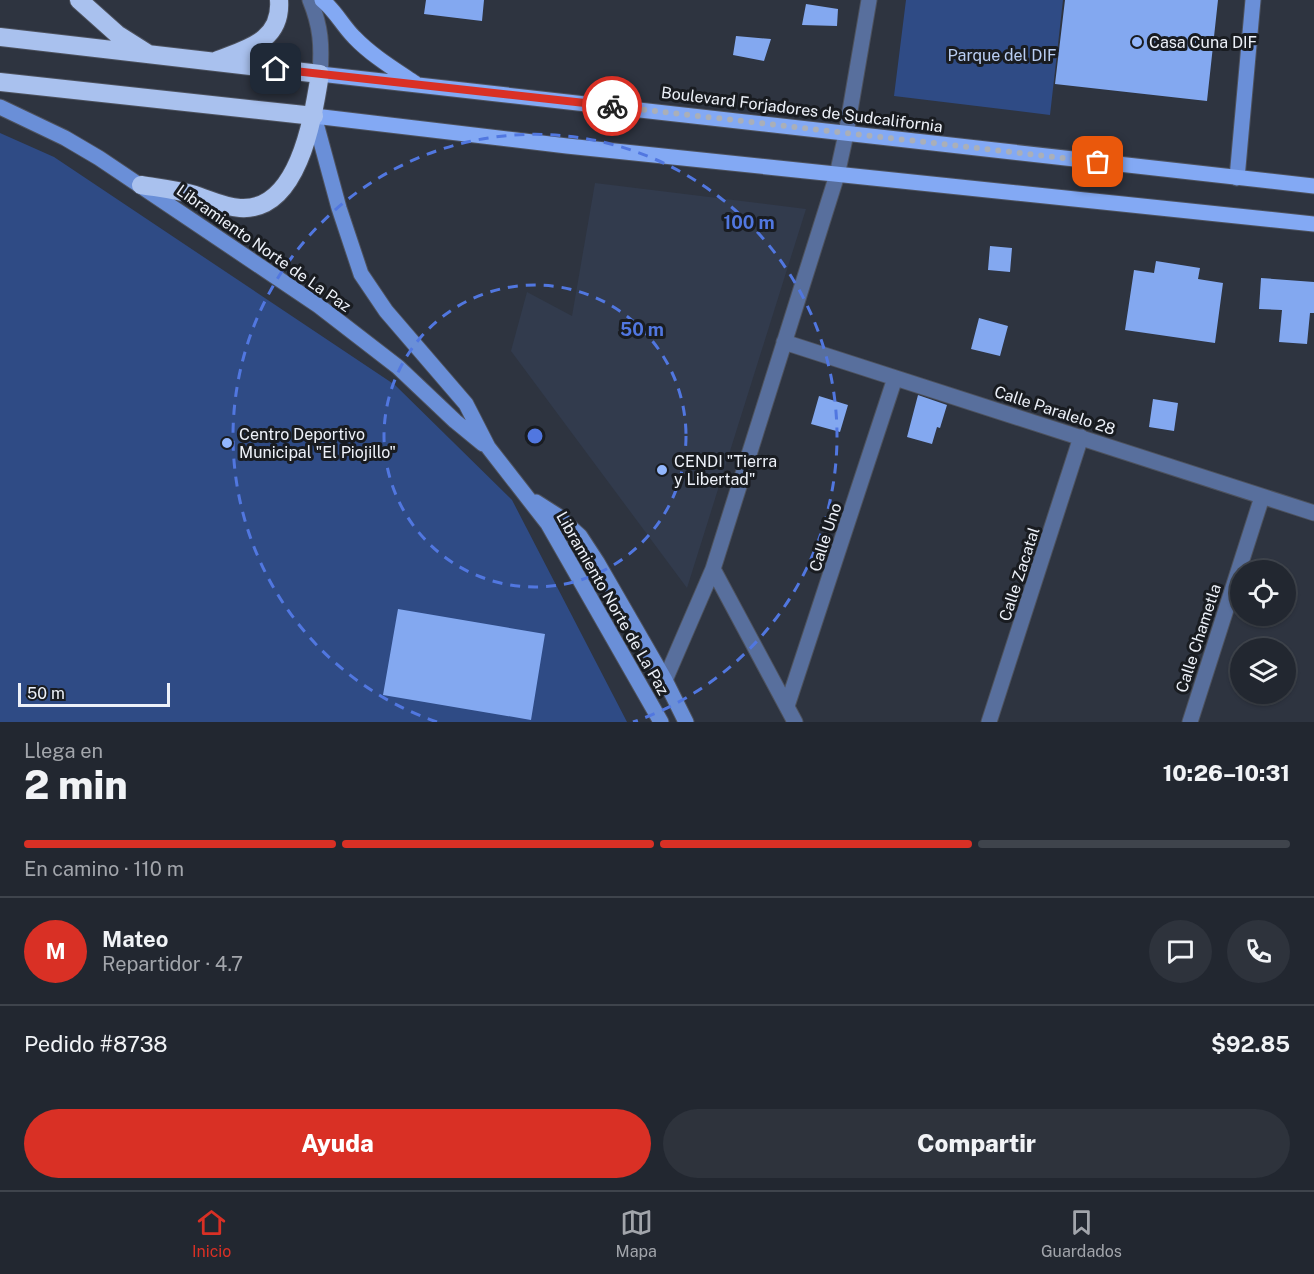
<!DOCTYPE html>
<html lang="es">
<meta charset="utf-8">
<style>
:root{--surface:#222730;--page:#2e333c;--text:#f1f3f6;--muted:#a2a5ab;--line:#3f444c;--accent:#d93025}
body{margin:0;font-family:"Public Sans",sans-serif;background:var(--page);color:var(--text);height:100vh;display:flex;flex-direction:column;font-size:22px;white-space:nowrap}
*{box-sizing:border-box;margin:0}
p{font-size:20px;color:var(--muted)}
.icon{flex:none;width:33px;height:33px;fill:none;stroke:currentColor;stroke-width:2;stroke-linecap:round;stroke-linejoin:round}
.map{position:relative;height:722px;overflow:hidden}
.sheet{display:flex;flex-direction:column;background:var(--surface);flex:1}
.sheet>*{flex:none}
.buttons{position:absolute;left:1230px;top:560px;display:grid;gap:12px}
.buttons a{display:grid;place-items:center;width:66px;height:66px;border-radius:50%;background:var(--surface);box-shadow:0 2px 4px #0004,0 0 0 2px var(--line);font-size:30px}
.scale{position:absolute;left:18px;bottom:15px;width:152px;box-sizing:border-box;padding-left:6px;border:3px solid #edf1f9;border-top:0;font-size:16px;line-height:21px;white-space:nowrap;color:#edf1f9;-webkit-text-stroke:4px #191c21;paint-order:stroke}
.pin{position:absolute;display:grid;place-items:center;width:51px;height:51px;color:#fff;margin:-26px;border-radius:12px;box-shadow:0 3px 9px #0006}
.courier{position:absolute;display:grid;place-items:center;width:60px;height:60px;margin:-30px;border:4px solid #d93025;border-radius:50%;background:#fff;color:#222;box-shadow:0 2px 8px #0007}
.overview em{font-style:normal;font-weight:800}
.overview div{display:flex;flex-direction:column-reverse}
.overview{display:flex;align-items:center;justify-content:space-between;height:102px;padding:0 24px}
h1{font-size:39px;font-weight:800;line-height:45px}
.bar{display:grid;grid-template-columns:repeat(4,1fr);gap:9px 6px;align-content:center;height:72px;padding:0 24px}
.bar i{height:8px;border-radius:4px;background:var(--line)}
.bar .on{background:var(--accent)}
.bar p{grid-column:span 4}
.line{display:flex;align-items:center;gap:15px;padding:0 24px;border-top:2px solid var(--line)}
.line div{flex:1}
.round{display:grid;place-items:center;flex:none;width:63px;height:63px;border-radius:32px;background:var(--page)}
.button{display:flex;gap:12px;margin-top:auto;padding:12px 24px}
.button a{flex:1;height:69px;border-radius:36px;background:var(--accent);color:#fff;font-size:24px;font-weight:800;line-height:69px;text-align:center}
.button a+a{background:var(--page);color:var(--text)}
.tabs{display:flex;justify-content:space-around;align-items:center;height:84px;border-top:2px solid var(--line);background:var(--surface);font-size:16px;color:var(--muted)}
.tabs a{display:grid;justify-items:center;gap:3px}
.tabs .on{color:var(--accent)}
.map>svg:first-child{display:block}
</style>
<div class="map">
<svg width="1314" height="722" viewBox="0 0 1314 722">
<rect width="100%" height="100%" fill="#2e3440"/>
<path fill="#323b4d" d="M595 183 806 209 687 588 511 351 527 292 572 316Z"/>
<path fill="#2f4b85" d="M906 0H1063L1050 115 894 96Z
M0 133 54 157 395 385 512 500 627 722H0Z"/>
<path fill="#83a8f0" d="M426 0H484L482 21 424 14Z
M1065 0H1218L1207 101 1055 84Z
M806 4 838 9 837 26 802 25Z
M736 36 771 39 764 61 733 55Z
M990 246 1012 248 1010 272 988 270Z
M1156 261 1200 268 1198 279 1223 283 1215 343 1125 330 1134 270 1154 273Z
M1261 278 1314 282V313H1310L1307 344 1279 342 1282 310 1259 309Z
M979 318 1008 326 1000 356 971 349Z
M918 395 947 405 940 428 937 427 932 444 907 437Z
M819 396 848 405 840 432 811 424Z
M1153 399 1178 403 1174 431 1149 427Z
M398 609 545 634 531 720 383 695Z"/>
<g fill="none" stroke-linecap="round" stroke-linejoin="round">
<g stroke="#4d525e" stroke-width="17">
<path id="street" d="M310 0C321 27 322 45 320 74
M784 342 1314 513
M713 569 795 722
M665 680 713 569 837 175 846 134 869 0
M787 706 895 378
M989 722 1081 437
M1190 722 1262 497"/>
</g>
<g stroke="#4d525e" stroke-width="17">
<path id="secondary" d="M0 107 65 138 99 158 319 306 398 367 455 421 483 444
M314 116 339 208 361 274 386 311 466 404 488 447 548 524 661 722
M1237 178 1253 0
M536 502 558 516 580 536 597 562 665 680 686 722"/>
</g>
<g stroke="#4d525e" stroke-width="17">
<path id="primary" d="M322 0C335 10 342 25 354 37 371 55 394 69 415 83
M320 74 1314 186
M314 116 567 146 1314 224"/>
</g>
<g stroke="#4d525e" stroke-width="20">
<path id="highway" d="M79 0 117 34 147 53
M0 37 320 74C313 117 299 212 240 208 224 207 210 200 195 195 178 190 159 188 141 185
M218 60C249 48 282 40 279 0
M0 82 314 116"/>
</g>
<use href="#street" stroke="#586f9d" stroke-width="15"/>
<use href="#secondary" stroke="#6a8fd8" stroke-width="15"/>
<use href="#primary" stroke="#83a9f4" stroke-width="15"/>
<use href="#highway" stroke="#a9c1ee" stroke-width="18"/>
</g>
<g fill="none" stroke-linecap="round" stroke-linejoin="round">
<path stroke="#aaafb8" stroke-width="6" stroke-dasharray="0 10.8" d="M612 106 1098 162"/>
<path stroke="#d93025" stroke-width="8" d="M276 69 612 106"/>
</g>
<g fill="none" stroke="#5177e0" stroke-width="3" stroke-dasharray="10 8">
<circle cx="535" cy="436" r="151"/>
<path d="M437 722A302 302 0 1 1 633 722"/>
</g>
<g fill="#93b7fd" stroke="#191c21" stroke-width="2">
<circle cx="1137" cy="42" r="6"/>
<circle cx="227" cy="443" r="6"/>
<circle cx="662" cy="470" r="6"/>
</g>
<g text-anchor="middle" stroke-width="6" stroke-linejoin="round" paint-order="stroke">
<g font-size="16" fill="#edf1f9" stroke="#191c21" text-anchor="start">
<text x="1149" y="48">Casa Cuna DIF</text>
<text x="239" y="440">Centro Deportivo<tspan x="239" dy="18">Municipal "El Piojillo"</tspan></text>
<text x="674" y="467">CENDI "Tierra<tspan x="674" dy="18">y Libertad"</tspan></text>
</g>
<g font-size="16" fill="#bacef3" stroke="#191c21">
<text x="1002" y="61">Parque del DIF</text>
</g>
<g font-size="16" fill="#edf1f9" stroke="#191c21">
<text transform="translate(802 109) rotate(7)" y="6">Boulevard Forjadores de Sudcalifornia</text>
<text transform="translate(264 248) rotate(35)" y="6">Libramiento Norte de La Paz</text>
<text transform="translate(1055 410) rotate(18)" y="6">Calle Paralelo 28</text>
<text transform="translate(825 537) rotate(-72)" y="6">Calle Uno</text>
<text transform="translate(1019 574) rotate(-72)" y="6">Calle Zacatal</text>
<text transform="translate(613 603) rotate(60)" y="6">Libramiento Norte de La Paz</text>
<text transform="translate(1198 638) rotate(-72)" y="6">Calle Chametla</text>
</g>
</g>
<circle cx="535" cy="436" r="9" fill="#5177e0" stroke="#191c21" stroke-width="3"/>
<g font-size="18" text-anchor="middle" font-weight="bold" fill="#5177e0" stroke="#191c21" stroke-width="6" stroke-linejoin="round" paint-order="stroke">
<text x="749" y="229">100 m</text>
<text x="642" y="336">50 m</text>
</g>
</svg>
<div class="buttons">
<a><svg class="icon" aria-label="locate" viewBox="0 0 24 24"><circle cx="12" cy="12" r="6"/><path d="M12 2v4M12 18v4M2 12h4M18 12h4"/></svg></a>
<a><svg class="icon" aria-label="layers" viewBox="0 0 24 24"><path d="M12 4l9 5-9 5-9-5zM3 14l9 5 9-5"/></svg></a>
</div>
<div class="scale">50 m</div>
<div class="pin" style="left:1098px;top:162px;background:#ea580c"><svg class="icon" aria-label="bag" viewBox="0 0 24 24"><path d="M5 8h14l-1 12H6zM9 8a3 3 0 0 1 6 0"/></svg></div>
<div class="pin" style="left:276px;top:69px;background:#1f2937"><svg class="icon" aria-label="home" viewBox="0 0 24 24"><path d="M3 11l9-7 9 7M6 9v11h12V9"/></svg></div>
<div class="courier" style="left:612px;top:106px"><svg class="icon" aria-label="bike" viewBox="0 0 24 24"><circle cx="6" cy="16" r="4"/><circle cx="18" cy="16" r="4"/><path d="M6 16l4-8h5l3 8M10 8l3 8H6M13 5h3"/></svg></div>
</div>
<section class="sheet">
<div class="overview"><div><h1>2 min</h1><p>Llega en</p></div><em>10:26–10:31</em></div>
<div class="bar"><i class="on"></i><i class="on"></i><i class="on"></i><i></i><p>En camino · 110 m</p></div>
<div class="line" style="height:108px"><b class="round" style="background:var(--accent);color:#fff">M</b><div><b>Mateo</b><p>Repartidor · 4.7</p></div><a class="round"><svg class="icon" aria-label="chat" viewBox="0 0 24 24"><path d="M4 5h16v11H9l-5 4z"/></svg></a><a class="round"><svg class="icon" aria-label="phone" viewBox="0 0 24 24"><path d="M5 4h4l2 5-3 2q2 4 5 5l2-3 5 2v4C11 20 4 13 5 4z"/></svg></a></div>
<div class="line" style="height:78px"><div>Pedido #8738</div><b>$92.85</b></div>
<div class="button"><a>Ayuda</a><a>Compartir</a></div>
</section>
<nav class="tabs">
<a class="on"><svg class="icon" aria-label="home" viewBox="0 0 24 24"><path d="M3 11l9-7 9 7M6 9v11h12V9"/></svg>Inicio</a>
<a><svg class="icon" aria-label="map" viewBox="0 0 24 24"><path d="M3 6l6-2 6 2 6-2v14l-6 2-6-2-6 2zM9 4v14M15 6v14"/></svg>Mapa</a>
<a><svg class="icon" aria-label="saved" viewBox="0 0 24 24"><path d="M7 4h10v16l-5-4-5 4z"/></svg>Guardados</a>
</nav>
